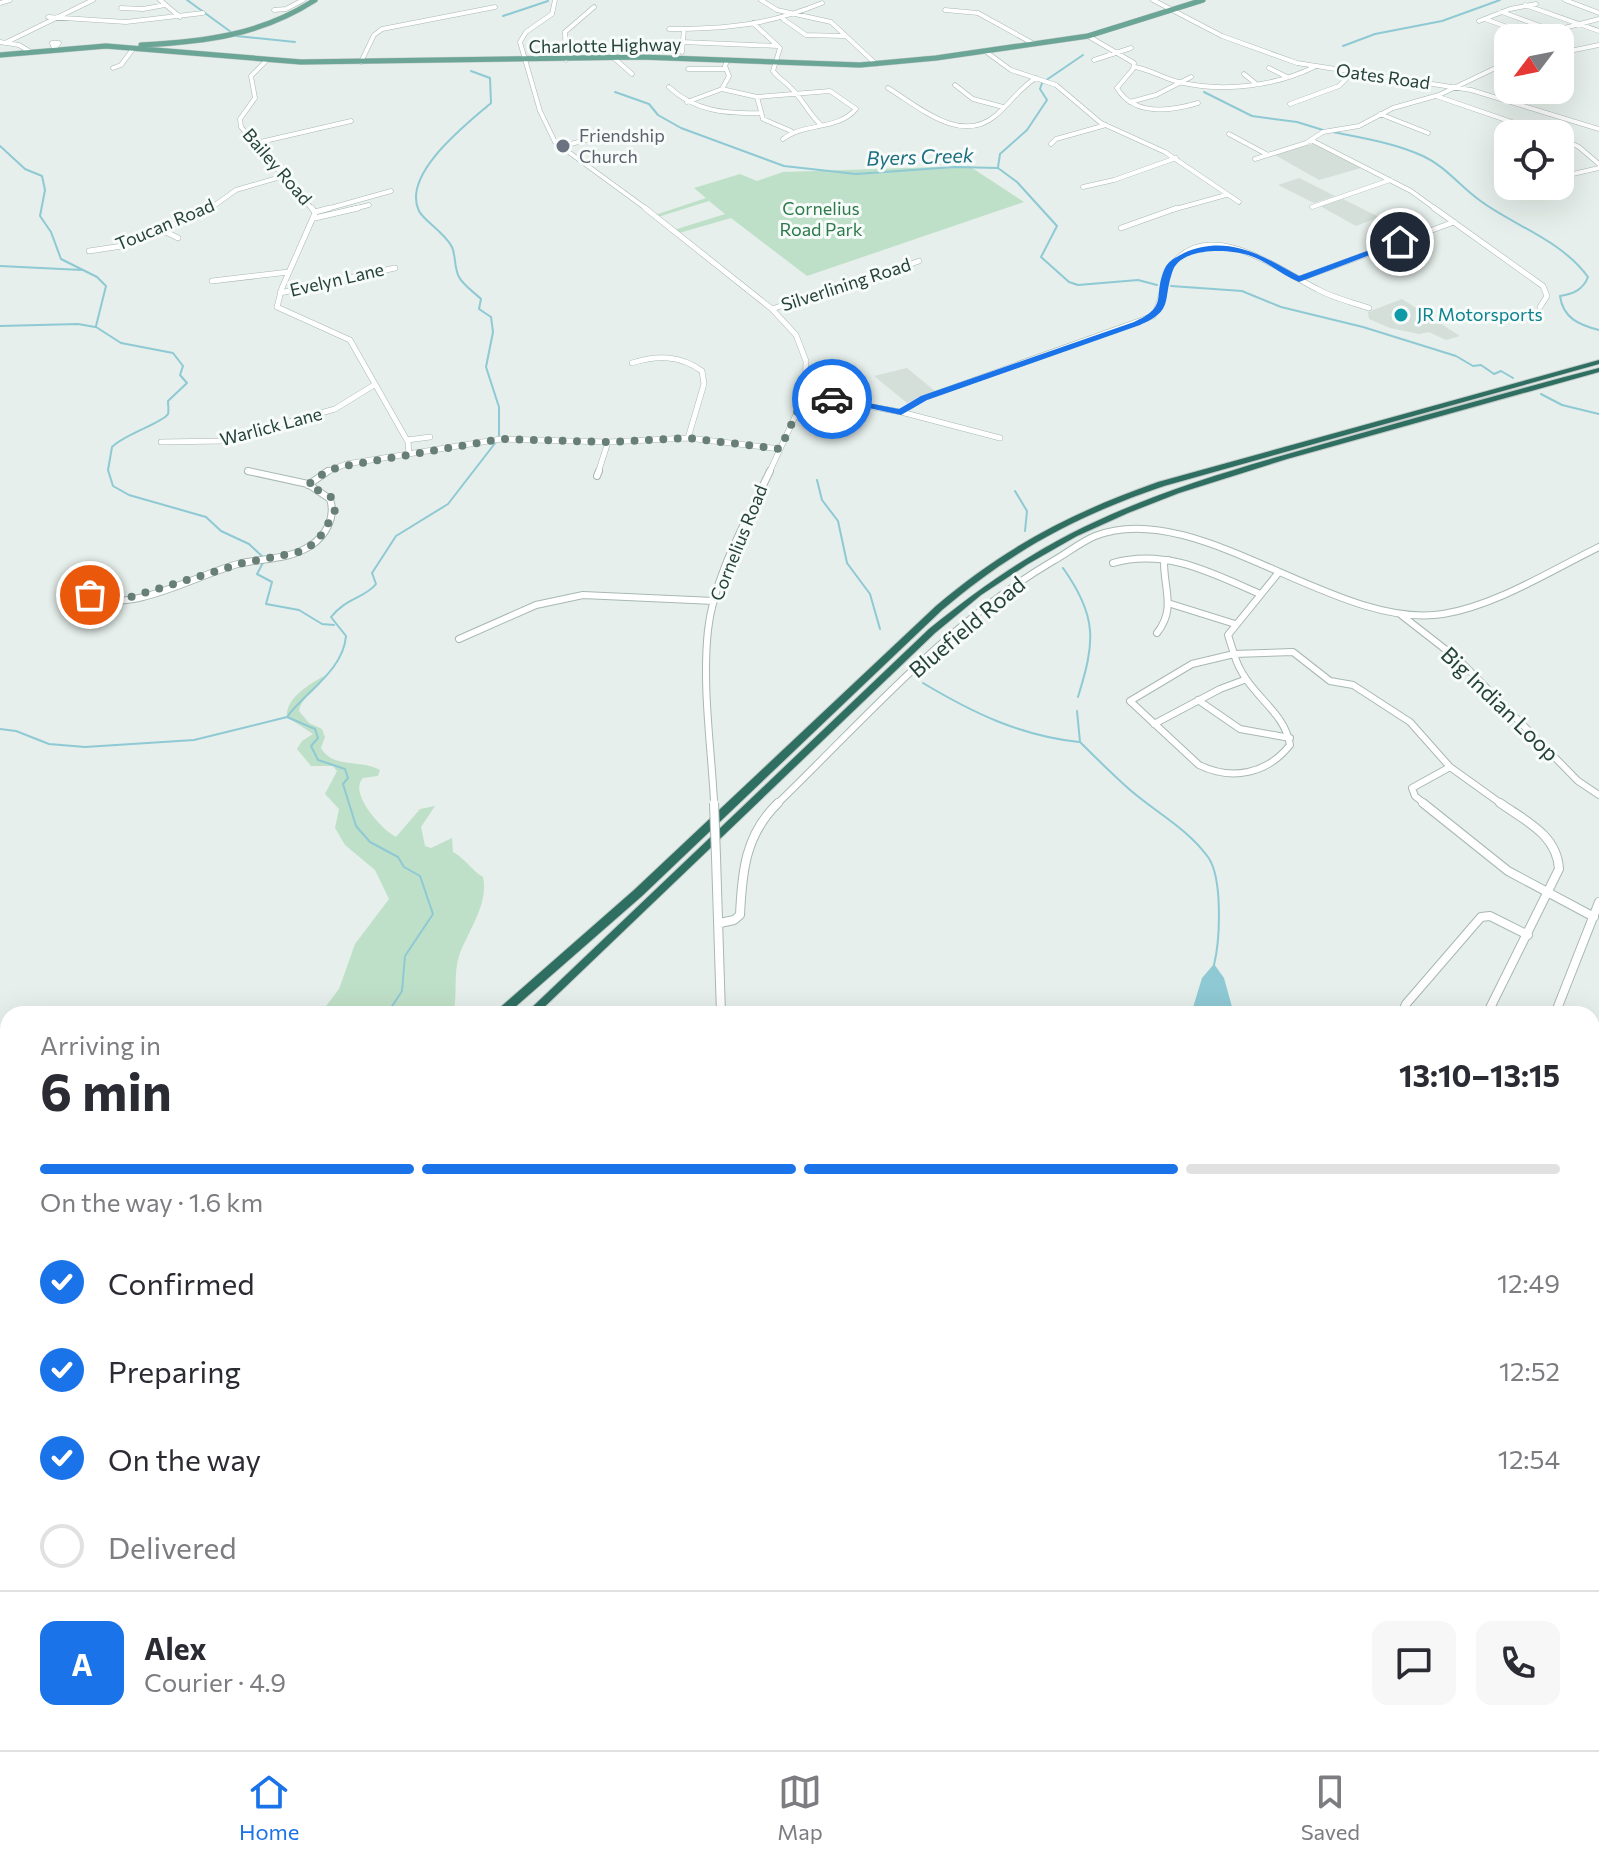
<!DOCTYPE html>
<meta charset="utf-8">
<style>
:root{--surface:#fff;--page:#f7f7f7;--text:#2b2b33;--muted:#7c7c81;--line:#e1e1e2;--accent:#1a73e8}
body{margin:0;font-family:Commissioner,sans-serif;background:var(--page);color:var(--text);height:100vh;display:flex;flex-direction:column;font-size:30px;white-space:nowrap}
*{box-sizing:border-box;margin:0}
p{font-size:26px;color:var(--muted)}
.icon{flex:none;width:44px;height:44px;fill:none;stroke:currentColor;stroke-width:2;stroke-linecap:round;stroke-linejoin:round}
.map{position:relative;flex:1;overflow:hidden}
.sheet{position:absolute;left:0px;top:1006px;width:1600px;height:744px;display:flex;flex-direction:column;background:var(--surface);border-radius:24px 24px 0 0;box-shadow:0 8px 32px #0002}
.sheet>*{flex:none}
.needle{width:52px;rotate:238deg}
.buttons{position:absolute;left:1494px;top:24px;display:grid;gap:16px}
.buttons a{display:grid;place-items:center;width:80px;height:80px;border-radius:16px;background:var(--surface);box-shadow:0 8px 32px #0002;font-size:40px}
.pin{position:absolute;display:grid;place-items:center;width:68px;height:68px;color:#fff;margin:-34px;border:4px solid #fff;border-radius:50%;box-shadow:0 2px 8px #0007}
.courier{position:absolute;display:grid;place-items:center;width:80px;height:80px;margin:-40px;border:6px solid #1a73e8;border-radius:50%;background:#fff;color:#222;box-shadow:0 2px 10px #0007}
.head em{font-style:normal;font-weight:700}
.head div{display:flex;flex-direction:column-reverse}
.head{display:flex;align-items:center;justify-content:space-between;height:136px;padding:0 40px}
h1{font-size:52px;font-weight:700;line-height:60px}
.bar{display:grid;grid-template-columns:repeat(4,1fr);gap:12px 8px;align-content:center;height:96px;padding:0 40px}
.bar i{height:10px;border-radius:6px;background:var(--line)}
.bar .selected{background:var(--accent)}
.bar p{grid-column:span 4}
.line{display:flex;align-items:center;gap:20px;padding:0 40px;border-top:2px solid var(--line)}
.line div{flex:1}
.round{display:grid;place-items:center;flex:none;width:84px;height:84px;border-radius:16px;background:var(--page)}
ol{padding:0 40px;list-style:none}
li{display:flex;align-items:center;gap:24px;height:88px}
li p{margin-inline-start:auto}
li .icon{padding:8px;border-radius:50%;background:var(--accent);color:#fff;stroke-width:4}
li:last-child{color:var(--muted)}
li i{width:44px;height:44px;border:4px solid var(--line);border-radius:50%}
.tab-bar{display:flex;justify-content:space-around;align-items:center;height:112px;border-top:2px solid var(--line);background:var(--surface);font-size:22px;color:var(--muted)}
.tab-bar a{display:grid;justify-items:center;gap:4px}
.tab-bar .selected{color:var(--accent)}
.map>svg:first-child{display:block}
</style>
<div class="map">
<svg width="1599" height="1750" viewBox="0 0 1599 1750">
<rect width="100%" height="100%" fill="#e6efeb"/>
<path fill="#d4dfda" d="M1315 143 1361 168 1319 180 1275 155Z
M1299 178 1335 196 1314 203 1278 185Z
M1343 199 1379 217 1356 226 1320 206Z
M1402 299 1460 336 1446 340 1429 332 1419 334 1390 328 1369 319 1368 312Z
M907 368 935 391 907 403 874 376Z"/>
<path fill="#bfe0c8" d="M969 166 1024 202 807 276 731 218 679 233 677 229 725 214 709 201 658 217 655 215 706 198 694 188 740 174 757 181 783 172Z
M324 676C320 690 302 695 299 711L309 723 322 729 325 737 321 748C333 769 361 759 380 770L378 776 363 778C348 793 382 830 396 837L420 809 435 806 421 827 425 846 431 848 452 838 453 852C466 859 471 870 483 877 489 904 468 931 459 956 453 975 458 995 453 1014H320L339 989 355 944 389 899 375 870 345 845 335 828 339 809 325 794 337 771 333 766H311L297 749 302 741 313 734 287 717C285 699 309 684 324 676Z"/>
<path fill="#8ec9d4" d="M1214 964 1224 978 1234 1014H1191L1202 978Z
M1594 1383 1599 1386V1750H1508L1493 1742H1592Z
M1118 1742H1303L1298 1750H1121Z"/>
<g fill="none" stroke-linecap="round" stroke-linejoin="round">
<path stroke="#8ec9d4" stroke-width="2" d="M187 0 231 32
M503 16 548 1
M236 36 295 42
M1343 46 1375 34 1442 21 1500 0
M471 71 490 78 491 103C468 123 401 174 419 211 424 221 444 232 452 247 456 256 454 268 459 277 463 285 475 293 481 299L479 309 491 317 493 332 486 367 499 407V436
M615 92 649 104 658 115 681 128 784 166 856 174 955 167 998 168 1017 182 1057 226 1041 257 1069 282 1078 285 1138 280 1157 285
M1204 92 1252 116 1297 122 1323 130
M1333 132C1363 138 1395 143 1423 156 1447 167 1461 188 1482 202 1517 227 1562 241 1588 277 1583 290 1573 294 1560 296 1563 318 1579 325 1599 330
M0 146 25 169 42 176 45 190 40 216 51 232 61 259 97 277 106 286 96 326
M998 167 1000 154 1027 130 1047 100 1040 89 1042 83 1083 55
M0 266 82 270
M1171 286 1242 291 1281 307 1363 327 1456 356 1473 366 1481 365 1494 374 1501 371 1513 378
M0 326 78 324 95 327
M96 327 121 343 173 353 183 366 180 375 187 383 168 401C168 405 169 410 168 414 163 423 124 434 112 447L108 470 113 486 129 495 206 517 221 531 249 544 265 559 257 574 272 582 266 604 299 610 322 624 334 625
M1541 394 1562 405 1599 414
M817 480 822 500 838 521 847 563 870 594 880 629
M1015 491 1027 511 1025 531
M1063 568C1098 617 1095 642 1078 697
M923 683C973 713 1021 736 1079 742
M1077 711 1080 742C1096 758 1112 774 1129 789 1155 812 1187 828 1208 857 1223 878 1220 940 1214 965
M287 717C306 691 343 671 346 636L331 617C346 598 365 598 376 584L372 573 396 536 448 504 496 442
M0 729 16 731 49 744 85 747 194 740 287 717 315 729 318 738 311 746 318 760 345 769 348 778 343 784 356 826 370 842 398 857 404 867 420 876 433 914 405 956 402 991 387 1014"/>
<path stroke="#8ec9d4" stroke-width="3" d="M0 1548 8 1545
M322 1742V1750"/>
<g stroke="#a8b8b2" stroke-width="5">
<path id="minor-far4" d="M160 0 180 17
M555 0 552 14 526 32 520 42 540 111 555 142 648 210
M761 0 777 10 831 22 876 64
M1153 0 1222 36 1297 63 1471 90 1599 129
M1565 0 1599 13
M0 3 10 0
M1525 5 1599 31
M121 8 143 9 165 5
M274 10 286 9 303 0
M945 10 978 13 1034 44
M1502 12 1551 30
M48 17 126 22 203 13
M783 19 806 35 844 36
M1485 19 1532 36
M1479 21 1510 9 1536 4
M753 23 780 48 773 71C779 79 786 82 792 89 803 100 809 114 821 125
M669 29C727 29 768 25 822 3
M1088 36 1134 63 1133 69 1117 88C1134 117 1171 111 1198 103
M1526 38 1599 19
M0 42 19 45 29 51
M682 42 778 46
M5 43 93 0
M54 48 52 43H59L54 49
M985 51 1011 70 1056 85 1101 123 1165 152 1239 202
M682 52 684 29
M1560 53 1599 45
M614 58 632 74
M566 60 565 32 594 7
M1094 60 1131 48
M266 61 251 76 255 98 240 119 241 127 313 210
M361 62 374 35 382 29 495 7
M1135 67C1152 70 1166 80 1183 83 1225 92 1276 86 1314 67
M113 68 121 65 133 49
M1269 68 1287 77
M688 69H726
M1244 74 1255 83
M955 85 973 99 1003 107
M669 87C694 111 726 114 760 113
M888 88C918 106 960 145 995 116 1010 104 1019 88 1036 78
M722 89 757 97 830 91 856 109C837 131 805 122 783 139
M1436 96 1547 134
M757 97 763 119 791 131
M687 102 722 89 729 76 725 66 727 61
M1130 102 1156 95 1191 77
M1290 104 1339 86 1352 73
M1380 114 1428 133
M1229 134 1268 155
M1560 138 1579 147 1599 164
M1311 140 1411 191 1437 210
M256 143 351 121
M1051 144 1056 139 1106 125
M560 147 604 135
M1255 159 1306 143 1323 132 1359 126 1393 108 1439 95 1508 62
M1560 177 1599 168
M1083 187 1114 180 1176 158
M1312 207 1390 180
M208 210 236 190 284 176
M323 210 391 191
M349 210 369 205
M1172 210 1226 195"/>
</g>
<g stroke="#a8b8b2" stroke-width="6">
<path id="minor-far3" d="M312 208 315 213 282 288 277 307 350 340 408 442 409 454
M645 208 772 309 796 335 806 361 805 395 769 473
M1434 208 1543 286 1547 296 1540 307
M315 212 330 208
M315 218 358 208
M1121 228 1177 208
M160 229 178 238
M89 251 122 246 212 208
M1299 279 1454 222
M212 281 289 272
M280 293 395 268
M772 309 821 292 850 287 919 261
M632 363C657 355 680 355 702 371L704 384 688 438
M805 395 901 412 1000 438
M901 412 924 398 1153 316C1164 300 1161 279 1172 265 1210 216 1279 270 1317 289 1333 298 1351 302 1369 308
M407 440 430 437
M161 442 222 441 335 409 374 385
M248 471 257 473
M324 473 346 464 501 439 608 442 688 438 780 449
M598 473 608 442"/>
</g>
<g stroke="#a8b8b2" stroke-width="8">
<path id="minor-far2" d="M597 476 599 471
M308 485 328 471
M1113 563C1166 548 1212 573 1260 594
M1279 572 1228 635 1234 654 1293 652 1330 681 1353 685 1410 722 1450 767 1412 788 1415 796 1426 805
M83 579 86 588 94 597C132 613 199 574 238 564 261 558 289 560 310 546 326 536 336 517 330 499L308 484 248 471
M1171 604 1235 624
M1400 614 1459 660 1578 781 1599 795
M1157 633C1176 609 1164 590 1164 562L1168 560
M459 639 536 605 583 595 714 601
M1234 654C1246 695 1284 708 1290 745 1267 774 1232 781 1199 765L1130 701 1192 664Z
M1198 700 1240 729 1290 738
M1154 724 1220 689 1244 680
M1450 767 1503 805
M714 801C711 745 702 686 708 630 714 575 747 520 770 471
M776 805C864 720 947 623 1053 561 1067 553 1081 542 1095 536 1196 496 1336 631 1443 614 1495 606 1552 570 1599 547"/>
</g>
<g stroke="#a8b8b2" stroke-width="10">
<path id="minor-far1" d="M1423 803 1508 871 1594 917
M716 857 721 1014
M720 923 734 920 740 915C742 872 745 835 778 803
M1402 1014 1406 1004 1481 917 1490 916 1528 935
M1487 1014 1559 869C1557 835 1526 821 1500 803
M1555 1014 1599 902"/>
</g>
<g stroke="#a8b8b2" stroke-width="11">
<path id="minor" d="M1592 1334 1599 1335
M1002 1742 1011 1750
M14 1750 30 1742
M173 1750 178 1742
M197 1750 202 1742
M933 1750 942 1742"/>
</g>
<g stroke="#c2cac8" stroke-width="6">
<path id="major" d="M141 45C204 42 261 35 315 0
M0 55 106 46 301 62 641 57 860 65 936 58 1088 36 1203 0"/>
</g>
<g stroke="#c2cac8" stroke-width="2">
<path id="highway" d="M1599 360V364L1164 486C1078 515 1011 551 942 610L642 896 507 1014H495L496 1011 634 890 936 606C1005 547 1073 512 1158 482Z
M1599 368V372L1287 459 1179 493 1128 513 1077 536 1028 564 981 595 935 633 537 1014H525L929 629C975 592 1018 561 1070 534 1150 493 1237 468 1323 444 1414 418 1507 392 1599 368Z
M8 1355V1368L0 1372V1359Z
M8 1375V1388L0 1393V1379Z"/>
</g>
<use href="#minor-far4" stroke="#fff" stroke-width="4"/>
<use href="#minor-far3" stroke="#fff" stroke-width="5"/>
<use href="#minor-far2" stroke="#fff" stroke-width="6"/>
<use href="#minor-far1" stroke="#fff" stroke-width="8"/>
<use href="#minor" stroke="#fff" stroke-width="9"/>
<use href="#major" stroke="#6aa596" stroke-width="5"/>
<use href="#highway" fill="#2f6f62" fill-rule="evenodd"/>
<g stroke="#a8b8b2" stroke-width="8" stroke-linecap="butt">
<path id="minor-bridge-far1" d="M714 801V805"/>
</g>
<g stroke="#a8b8b2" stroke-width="10" stroke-linecap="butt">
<path id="minor-bridge" d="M714 803 716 857"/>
</g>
<use href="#minor-bridge-far1" stroke="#fff" stroke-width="6"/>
<use href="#minor-bridge" stroke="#fff" stroke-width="8"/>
</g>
<path fill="#1a73e8" d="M1397 240 1404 242 1299 282C1281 275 1266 260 1248 255 1229 249 1182 247 1173 270 1162 300 1175 310 1140 325L927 400 901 415 827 399 832 396 899 409 921 396 1134 322C1170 306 1152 296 1165 268 1169 260 1177 257 1184 253 1227 234 1262 255 1299 276Z"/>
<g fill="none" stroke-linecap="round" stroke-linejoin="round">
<path stroke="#687f78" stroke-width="8" stroke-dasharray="0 14.4" d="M90 595 101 600H121L243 563 299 552 317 542 335 512 331 497 308 485 317 477 338 467 501 439 608 442 688 438 780 449 805 395 832 399"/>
</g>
<circle fill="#6b7280" stroke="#f7fbf9" stroke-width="3" cx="563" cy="146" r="8"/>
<circle fill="#0f9aa8" stroke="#f7fbf9" stroke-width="3" cx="1401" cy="315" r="8"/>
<g text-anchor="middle" stroke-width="6" stroke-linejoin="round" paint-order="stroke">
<g font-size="18" fill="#24423a" stroke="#f7fbf9">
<text transform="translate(605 46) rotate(-1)" y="6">Charlotte Highway</text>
<text transform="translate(1383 77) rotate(8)" y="6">Oates Road</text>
<text transform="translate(277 167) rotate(49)" y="6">Bailey Road</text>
<text transform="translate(165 225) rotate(-23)" y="6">Toucan Road</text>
<text transform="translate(337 280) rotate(-13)" y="6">Evelyn Lane</text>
<text transform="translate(846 285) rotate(-18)" y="6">Silverlining Road</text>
<text transform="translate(271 427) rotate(-15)" y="6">Warlick Lane</text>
<text transform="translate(739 543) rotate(-68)" y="6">Cornelius Road</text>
</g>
<g font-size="18" fill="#5b616d" stroke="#f7fbf9" text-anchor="start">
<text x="579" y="142">Friendship<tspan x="579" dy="21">Church</tspan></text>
</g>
<g font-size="18" fill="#2d7a4b" stroke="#f7fbf9">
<text x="821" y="215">Cornelius<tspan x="821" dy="21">Road Park</tspan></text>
</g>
<g font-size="18" fill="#0d838f" stroke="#f7fbf9" text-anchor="start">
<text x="1417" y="321">JR Motorsports</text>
</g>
<g font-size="20" font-style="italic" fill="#1c6f80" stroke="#f7fbf9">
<text transform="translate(920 157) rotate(-2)" y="7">Byers Creek</text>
</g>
<g font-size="22" fill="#24423a" stroke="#f7fbf9">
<text transform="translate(967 627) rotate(-40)" y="8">Bluefield Road</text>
<text transform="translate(1500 704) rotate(44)" y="8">Big Indian Loop</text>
</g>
</g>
</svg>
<div class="buttons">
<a><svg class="needle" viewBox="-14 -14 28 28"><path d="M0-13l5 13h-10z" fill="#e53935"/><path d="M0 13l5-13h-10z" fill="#7c7c81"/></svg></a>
<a><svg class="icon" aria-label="locate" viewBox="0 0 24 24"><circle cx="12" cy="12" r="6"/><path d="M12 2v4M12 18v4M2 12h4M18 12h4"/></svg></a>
</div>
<div class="pin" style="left:90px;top:595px;background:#ea580c"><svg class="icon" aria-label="bag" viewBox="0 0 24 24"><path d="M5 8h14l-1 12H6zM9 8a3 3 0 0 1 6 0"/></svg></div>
<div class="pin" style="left:1400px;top:242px;background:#1f2937"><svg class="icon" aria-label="home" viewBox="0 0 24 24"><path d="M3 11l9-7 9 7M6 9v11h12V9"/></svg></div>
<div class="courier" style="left:832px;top:399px"><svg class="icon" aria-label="car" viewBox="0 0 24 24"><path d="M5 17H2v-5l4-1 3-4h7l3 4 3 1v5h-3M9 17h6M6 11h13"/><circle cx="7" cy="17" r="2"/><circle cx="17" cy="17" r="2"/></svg></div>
<section class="sheet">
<div class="head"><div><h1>6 min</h1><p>Arriving in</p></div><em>13:10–13:15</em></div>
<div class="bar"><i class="selected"></i><i class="selected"></i><i class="selected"></i><i></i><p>On the way · 1.6 km</p></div>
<ol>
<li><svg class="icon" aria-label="check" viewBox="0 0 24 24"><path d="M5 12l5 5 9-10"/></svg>Confirmed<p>12:49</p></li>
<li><svg class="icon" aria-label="check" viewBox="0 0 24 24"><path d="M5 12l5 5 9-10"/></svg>Preparing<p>12:52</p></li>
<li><svg class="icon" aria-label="check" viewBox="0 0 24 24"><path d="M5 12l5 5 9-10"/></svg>On the way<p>12:54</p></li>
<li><i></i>Delivered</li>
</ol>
<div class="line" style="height:144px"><b class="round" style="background:var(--accent);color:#fff">A</b><div><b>Alex</b><p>Courier · 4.9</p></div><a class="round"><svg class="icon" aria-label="chat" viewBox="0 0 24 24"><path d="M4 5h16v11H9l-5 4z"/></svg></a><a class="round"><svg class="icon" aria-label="phone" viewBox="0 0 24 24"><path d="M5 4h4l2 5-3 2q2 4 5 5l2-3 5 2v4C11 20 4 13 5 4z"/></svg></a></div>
</section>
</div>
<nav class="tab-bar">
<a class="selected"><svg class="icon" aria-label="home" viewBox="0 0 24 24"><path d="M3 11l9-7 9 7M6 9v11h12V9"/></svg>Home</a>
<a><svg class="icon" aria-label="map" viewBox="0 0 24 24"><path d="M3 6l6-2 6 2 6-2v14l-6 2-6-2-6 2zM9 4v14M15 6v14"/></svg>Map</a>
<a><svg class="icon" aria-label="saved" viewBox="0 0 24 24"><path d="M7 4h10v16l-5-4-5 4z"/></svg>Saved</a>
</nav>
